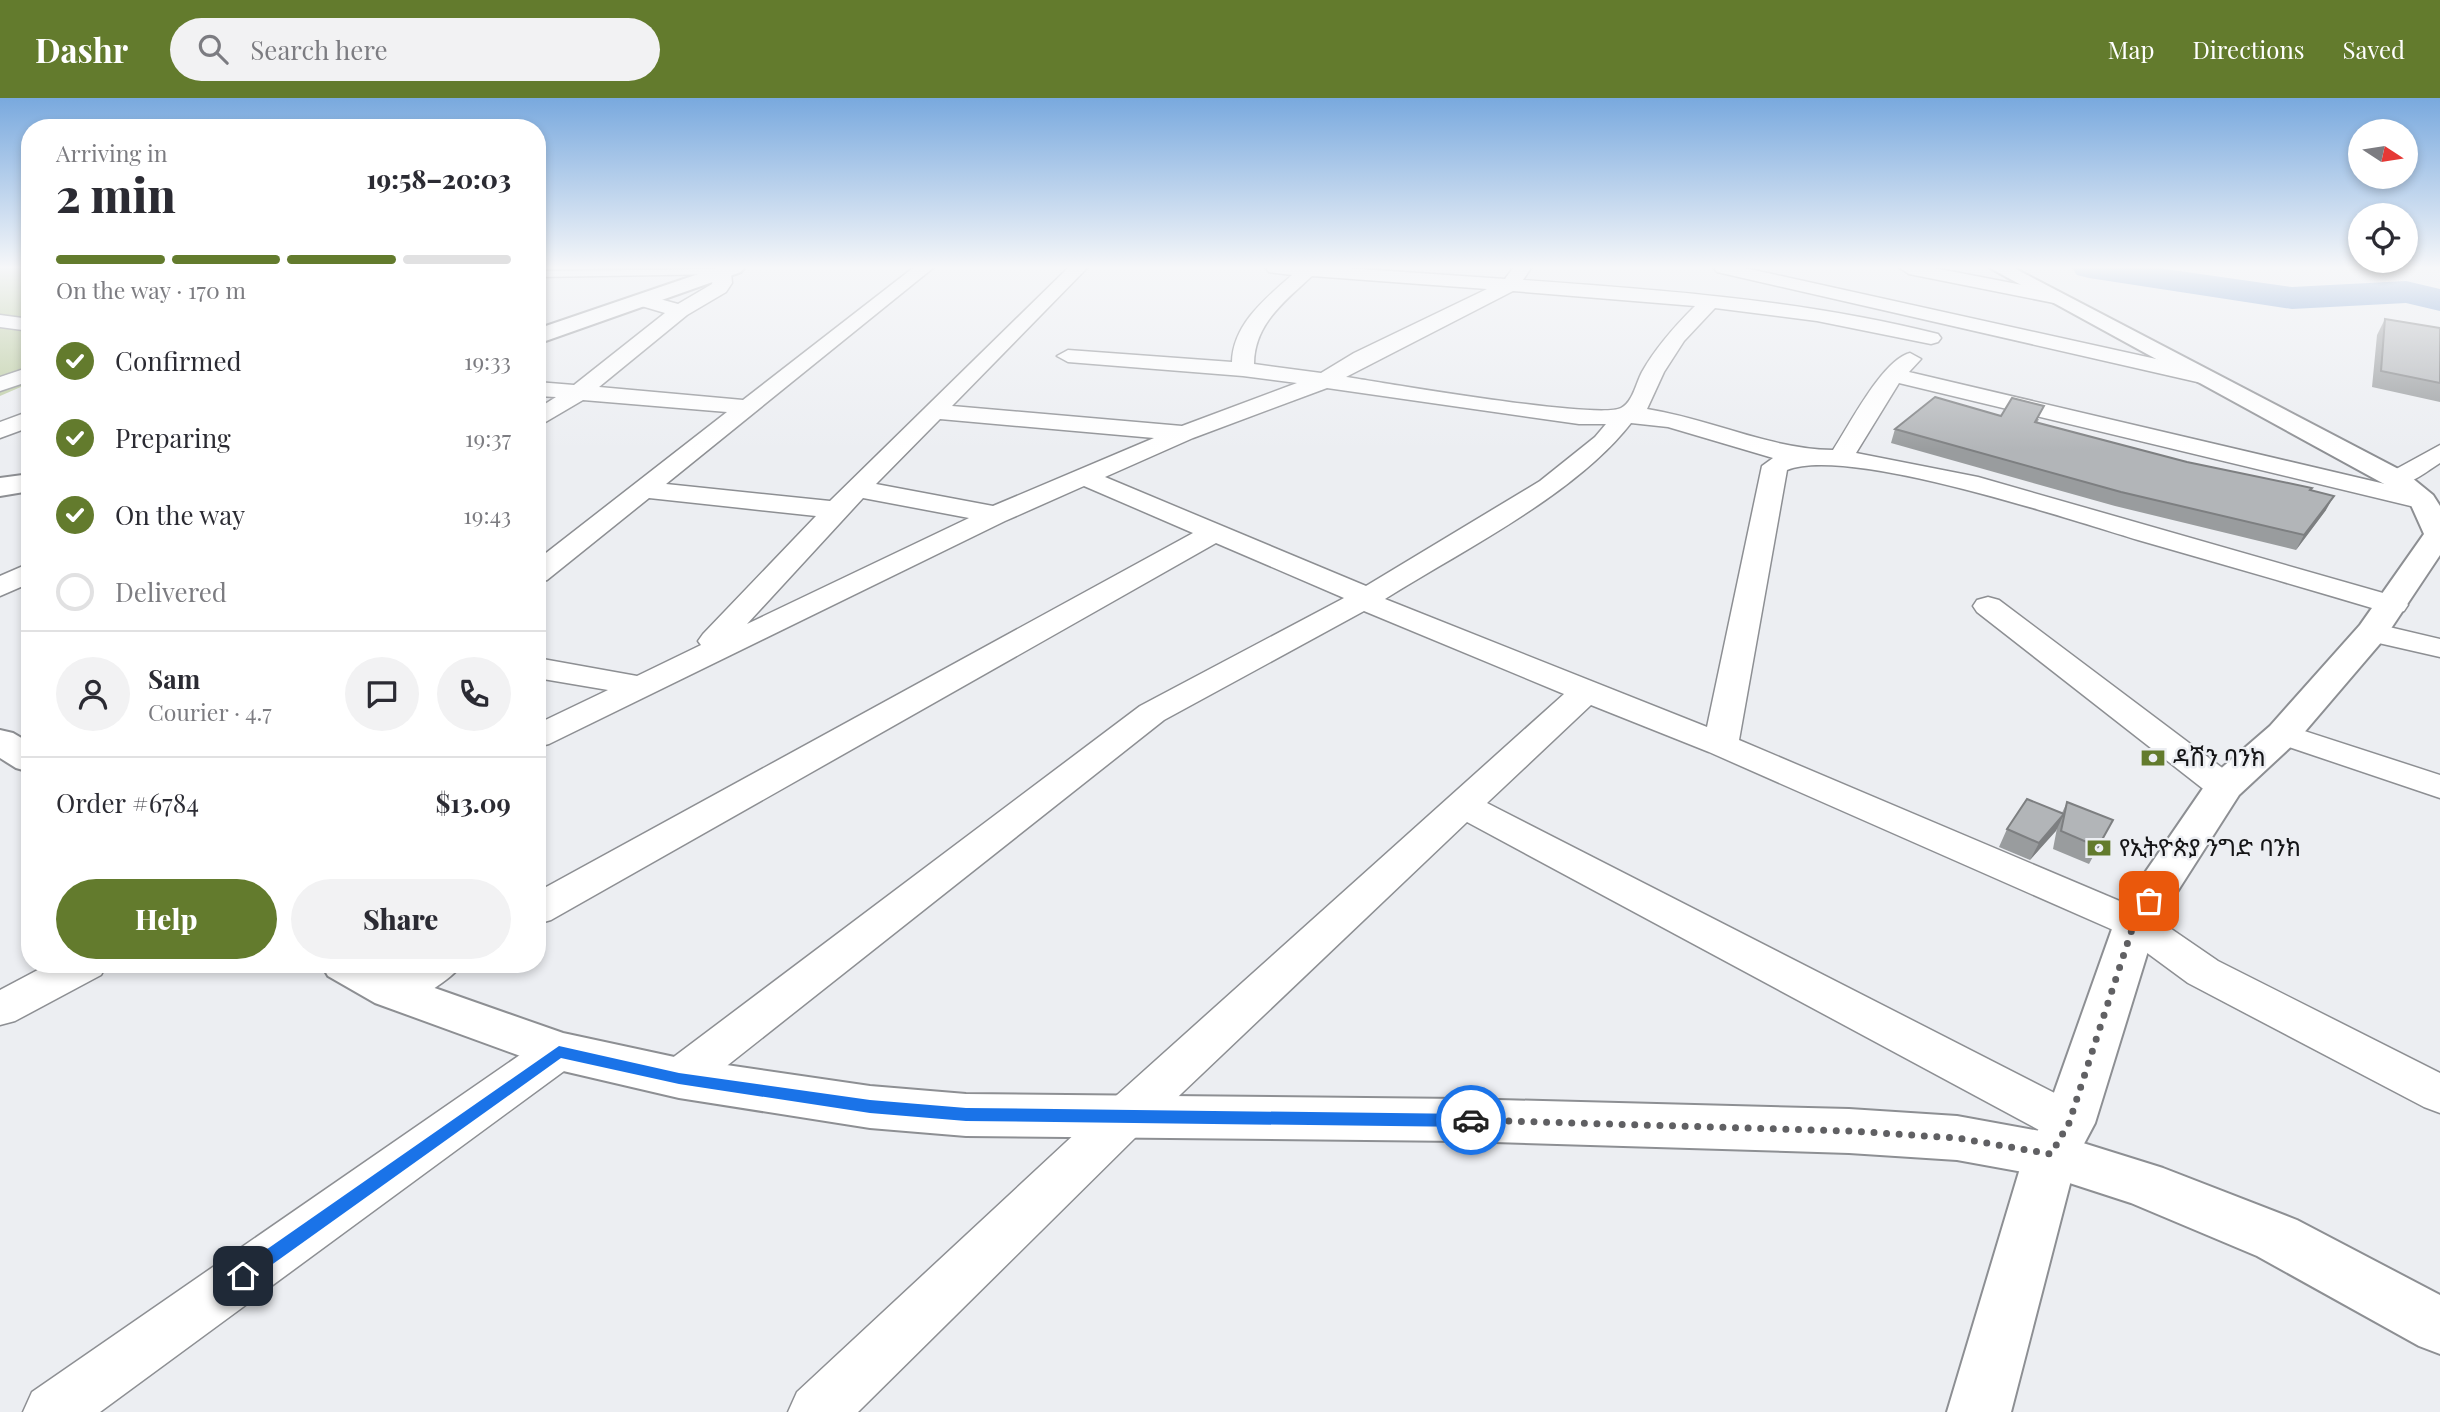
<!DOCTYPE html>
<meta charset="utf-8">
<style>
:root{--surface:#fff;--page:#f2f2f3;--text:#2b2b33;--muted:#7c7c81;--line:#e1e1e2;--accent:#637b2d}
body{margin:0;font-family:"Playfair Display","Noto Sans Ethiopic",serif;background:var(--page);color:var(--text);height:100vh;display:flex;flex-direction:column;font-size:26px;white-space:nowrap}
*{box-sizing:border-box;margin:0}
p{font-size:23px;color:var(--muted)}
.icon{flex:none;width:38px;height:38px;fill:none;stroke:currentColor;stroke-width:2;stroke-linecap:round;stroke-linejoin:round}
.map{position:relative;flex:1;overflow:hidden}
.side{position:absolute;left:21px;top:21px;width:525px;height:854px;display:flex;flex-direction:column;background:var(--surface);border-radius:28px;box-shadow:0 4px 10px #0003}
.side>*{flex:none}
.needle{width:46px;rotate:102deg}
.controls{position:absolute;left:2348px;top:21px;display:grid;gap:14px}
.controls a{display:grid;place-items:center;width:70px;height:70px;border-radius:50%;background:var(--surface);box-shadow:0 4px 10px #0003;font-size:35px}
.pin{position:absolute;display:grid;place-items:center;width:60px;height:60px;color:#fff;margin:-30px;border-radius:14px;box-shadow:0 4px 10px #0006}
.courier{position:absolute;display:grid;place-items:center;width:70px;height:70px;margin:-35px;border:5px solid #1a73e8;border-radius:50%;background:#fff;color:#222;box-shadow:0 2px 9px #0007}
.overview em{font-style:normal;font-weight:800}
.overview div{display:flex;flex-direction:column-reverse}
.overview{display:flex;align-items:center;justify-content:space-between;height:119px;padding:0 35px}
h1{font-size:46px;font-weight:800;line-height:52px}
.bar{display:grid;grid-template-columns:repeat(4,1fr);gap:10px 7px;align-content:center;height:84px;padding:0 35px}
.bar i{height:9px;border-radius:5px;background:var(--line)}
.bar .selected{background:var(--accent)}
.bar p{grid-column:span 4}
.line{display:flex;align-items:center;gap:18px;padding:0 35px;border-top:2px solid var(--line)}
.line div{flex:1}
.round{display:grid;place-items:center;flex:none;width:74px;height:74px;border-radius:37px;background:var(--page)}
ol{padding:0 35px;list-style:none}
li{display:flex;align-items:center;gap:21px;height:77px}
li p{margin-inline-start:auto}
li .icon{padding:7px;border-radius:50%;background:var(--accent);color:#fff;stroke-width:4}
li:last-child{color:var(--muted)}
li i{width:38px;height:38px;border:4px solid var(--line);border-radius:50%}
.cta{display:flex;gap:14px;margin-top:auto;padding:14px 35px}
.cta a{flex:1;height:80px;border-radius:42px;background:var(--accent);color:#fff;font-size:28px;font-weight:800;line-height:80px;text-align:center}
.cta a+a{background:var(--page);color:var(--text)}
header{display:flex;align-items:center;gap:42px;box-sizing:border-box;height:98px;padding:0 35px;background:var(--accent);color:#fff}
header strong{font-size:33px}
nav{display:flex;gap:38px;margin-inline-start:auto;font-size:24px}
.search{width:490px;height:63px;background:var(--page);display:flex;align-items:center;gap:18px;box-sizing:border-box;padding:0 24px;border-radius:38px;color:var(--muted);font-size:26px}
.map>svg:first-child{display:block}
</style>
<header>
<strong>Dashr</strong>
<div class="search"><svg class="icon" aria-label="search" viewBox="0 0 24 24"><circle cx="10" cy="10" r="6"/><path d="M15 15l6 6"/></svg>Search here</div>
<nav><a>Map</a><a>Directions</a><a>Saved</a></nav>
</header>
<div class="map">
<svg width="2440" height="1314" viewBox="0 0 2440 1314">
<rect width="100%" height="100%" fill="#eceef2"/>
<path fill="#bacb9d" d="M0 170H30V285L0 298Z"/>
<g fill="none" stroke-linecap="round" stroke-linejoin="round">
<path fill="#7299ce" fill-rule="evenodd" d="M2072 170H2158L2292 189 2406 183 2440 191V213L2406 205 2292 211 2089 180 2077 177Z"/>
<g stroke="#8d8f93" stroke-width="3">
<path id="service" d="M722 171 725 172V176L537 179V173Z"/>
</g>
<g stroke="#8d8f93" stroke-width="3">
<path id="minor" d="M715 170H726L731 174 732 185 726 194 687 217 599 289 743 302 913 170H933L666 386 830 403 1068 170H1087L952 308 1182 328 1297 285 1243 278 1068 264 1057 258 1068 252 1232 264C1233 226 1266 200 1292 177L1269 174 1266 170H1346L1505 181 1513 170H1531L1523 182C1662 192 1803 202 1938 236L1941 240 1938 244 1931 246 1817 223 1715 210 1684 243 1664 274 1647 311C1711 321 1769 351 1833 352 1849 328 1882 262 1910 255L1921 261 1909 274 2432 397 2436 403 2432 409 2423 411 1899 285 1856 355 1978 379 2404 501 2408 507 2404 513 2393 516 2382 513C2301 489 2219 465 2138 442 2068 421 1847 347 1787 372L1739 642 2148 815 2218 863 2440 975V1015L2424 1009 2188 885 2120 835 1709 654 1591 607 1487 705 2086 1011 2093 1025 2086 1039 2069 1044 2052 1039 1467 724 1141 1034 858 1314H788L797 1294 1107 1006 1564 596 1364 513 1164 622 695 993 679 998 663 993 656 980 663 967 1140 608 1344 500 1216 445 551 822 537 826V794L1193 435 1084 388 1005 423 549 646 537 649V626L608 592 537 580V560L637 578 701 547 698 543 703 536 816 418 649 400 547 482 537 485V462L727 314 583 302 537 329V311L556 299 537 298V284L574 287 665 215 638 207 635 203 638 199 645 197 678 206 712 186ZM1312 178 1487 191 1354 255 1321 275 1254 266C1254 226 1285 203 1312 178ZM1513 193 1695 208C1675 228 1656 249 1642 274 1636 285 1633 304 1621 310 1597 322 1386 285 1346 279ZM1327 290 1579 326H1606L1595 339 1540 383 1366 488 1105 379 1193 340ZM940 321 1154 340 993 408 876 386ZM1631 325 1668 329 1773 360 1762 368 1707 629 1385 501C1463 452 1575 397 1631 325ZM863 400 969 420 747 526Z
M1714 170H1745L2206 272 2217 279 2206 286 1717 174Z
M1900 170H1934L2059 194 2069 200 2059 206 1909 176Z
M0 217 30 221V233L0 229Z
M30 269V283L0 293V279Z
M30 313V329L0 340V324Z
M2440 347V365C2424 375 2407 391 2387 386L2383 381 2387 376Z
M30 465V485L0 498V478Z
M1988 499 1999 502 2237 681 2242 689 2237 697 2224 700 2211 697 1977 514 1973 508 1977 502Z
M2372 525 2440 541V559L2361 541 2357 534 2361 527Z
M2283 626 2440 677V700L2271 643 2266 636 2271 629Z
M49 866H107L101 877 15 923 0 927V892Z
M406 866H462C454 880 410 908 393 909 388 909 381 906 377 904L370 893 377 882Z
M559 935 575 941 582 953 575 965 100 1314H23L32 1294 543 941Z"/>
</g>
<g stroke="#8d8f93" stroke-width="4">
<path id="tertiary" d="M1990 170H2014L2406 375 2433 397 2440 408V457L2384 541 2296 644 2239 697 2156 827 2095 1025 2077 1059 2011 1314H1947L2024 1057 2045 1020 2118 814 2210 680 2270 628 2360 527 2424 436 2411 407 2386 387Z"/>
</g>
<g stroke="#8d8f93" stroke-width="4">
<path id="secondary" d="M716 170H744L741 174 537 246V231Z
M30 376V393L0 398V380Z
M0 632 13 635 30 645V674L16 670 0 660Z
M321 866H383L409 881 563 935 679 960 870 988 966 996 1462 1001 1849 1011 1957 1018 2051 1035 2163 1070 2297 1122 2440 1197V1256L2419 1248 2257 1158 2131 1105 2051 1079 1957 1062 1849 1055 1462 1043 966 1038 870 1030 679 1000 559 972 375 905 328 878Z"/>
</g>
<use href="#service" fill="#fff" fill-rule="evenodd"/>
<use href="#minor" fill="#fff" fill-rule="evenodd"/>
<use href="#tertiary" fill="#fff" fill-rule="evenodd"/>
<use href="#secondary" fill="#fff" fill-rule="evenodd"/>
</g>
<path fill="#999c9e" d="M2385 221 2440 230V304L2372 289 2377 237Z
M2001 318 2039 321 2037 325 2187 364 2311 392 2326 412 2296 452 2115 408 1891 345 1895 331Z
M2067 704 2113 722 2089 766 2053 751 2057 730 2030 762 1999 749 2007 731 2062 715Z"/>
<path fill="#7d7f81" d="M2334 398 2326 412 2296 452 2304 437Z
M2064 716 2056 733 2030 762 2039 745Z"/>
<path fill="#b2b5b8" stroke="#7d7f81" stroke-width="2" d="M2385 221 2440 230V285L2381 273Z
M1935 299 2001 318 2012 300 2044 308 2035 324 2187 364 2312 390 2310 392 2334 398 2304 437 2121 394 1895 331Z
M2027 701 2064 716 2039 745 2007 731Z
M2067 704 2113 722 2098 749 2061 733Z"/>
<linearGradient id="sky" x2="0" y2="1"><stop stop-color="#79a9de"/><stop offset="0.48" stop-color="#f6f7f9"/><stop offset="1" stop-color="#f6f7f9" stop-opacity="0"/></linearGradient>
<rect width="2440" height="353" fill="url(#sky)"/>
<path fill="#1a73e8" d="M559 948 679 975 870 1002 966 1010 1471 1016 1479 1022 1471 1029 966 1023 870 1015 679 986 561 960 249 1183H237L234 1178 237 1172Z"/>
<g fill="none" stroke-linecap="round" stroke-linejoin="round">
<path stroke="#606063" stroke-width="7" stroke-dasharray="0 12.6" d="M1471 1022 1849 1033 1957 1040 2051 1056 2069 1025 2134 825 2149 803"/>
</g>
<defs>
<g id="bank-bare" transform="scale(1.89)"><path d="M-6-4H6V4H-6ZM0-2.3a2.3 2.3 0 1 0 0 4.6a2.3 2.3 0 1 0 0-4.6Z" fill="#637b2d" stroke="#eceef2" stroke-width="2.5" paint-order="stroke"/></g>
</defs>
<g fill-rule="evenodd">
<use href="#bank-bare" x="2153" y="660"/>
<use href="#bank-bare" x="2099" y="750"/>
</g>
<g text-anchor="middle" stroke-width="5" stroke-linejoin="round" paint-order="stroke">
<g font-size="24" fill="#141416" stroke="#eceef2" text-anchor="start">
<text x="2173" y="668">ዳሽን ባንክ</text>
<text x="2119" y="758">የኢትዮጵያ ንግድ ባንክ</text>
</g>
</g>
</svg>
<div class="controls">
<a><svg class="needle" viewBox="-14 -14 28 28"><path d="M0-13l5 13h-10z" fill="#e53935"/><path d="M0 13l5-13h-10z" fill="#7c7c81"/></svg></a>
<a><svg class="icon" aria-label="locate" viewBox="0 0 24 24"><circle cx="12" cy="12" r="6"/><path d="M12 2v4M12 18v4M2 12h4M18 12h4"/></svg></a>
</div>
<div class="pin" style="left:2149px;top:803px;background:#ea580c"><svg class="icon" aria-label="bag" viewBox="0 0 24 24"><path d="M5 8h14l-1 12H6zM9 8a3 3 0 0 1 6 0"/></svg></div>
<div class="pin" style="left:243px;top:1178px;background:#1f2937"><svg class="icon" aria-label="home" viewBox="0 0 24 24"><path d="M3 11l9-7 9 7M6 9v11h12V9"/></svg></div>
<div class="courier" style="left:1471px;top:1022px"><svg class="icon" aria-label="car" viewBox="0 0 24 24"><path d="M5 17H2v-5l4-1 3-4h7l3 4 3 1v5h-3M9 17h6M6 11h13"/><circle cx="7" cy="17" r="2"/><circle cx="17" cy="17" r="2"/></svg></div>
<section class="side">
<div class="overview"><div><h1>2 min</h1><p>Arriving in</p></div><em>19:58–20:03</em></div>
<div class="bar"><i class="selected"></i><i class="selected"></i><i class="selected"></i><i></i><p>On the way · 170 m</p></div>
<ol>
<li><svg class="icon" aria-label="check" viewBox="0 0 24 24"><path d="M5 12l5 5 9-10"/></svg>Confirmed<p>19:33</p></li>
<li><svg class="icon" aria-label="check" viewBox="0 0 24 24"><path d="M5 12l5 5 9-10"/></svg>Preparing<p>19:37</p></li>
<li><svg class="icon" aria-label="check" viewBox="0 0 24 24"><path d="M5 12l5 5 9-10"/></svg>On the way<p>19:43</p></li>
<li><i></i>Delivered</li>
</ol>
<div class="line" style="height:126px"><a class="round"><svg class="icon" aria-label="person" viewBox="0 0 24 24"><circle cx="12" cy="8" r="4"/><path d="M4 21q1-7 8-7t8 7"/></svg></a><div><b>Sam</b><p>Courier · 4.7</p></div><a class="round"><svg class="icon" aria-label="chat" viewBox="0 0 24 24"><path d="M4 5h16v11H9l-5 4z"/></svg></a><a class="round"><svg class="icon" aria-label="phone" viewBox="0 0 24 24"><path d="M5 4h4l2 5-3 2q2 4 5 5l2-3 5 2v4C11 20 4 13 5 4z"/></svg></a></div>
<div class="line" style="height:91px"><div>Order #6784</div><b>$13.09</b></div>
<div class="cta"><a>Help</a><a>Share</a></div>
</section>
</div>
